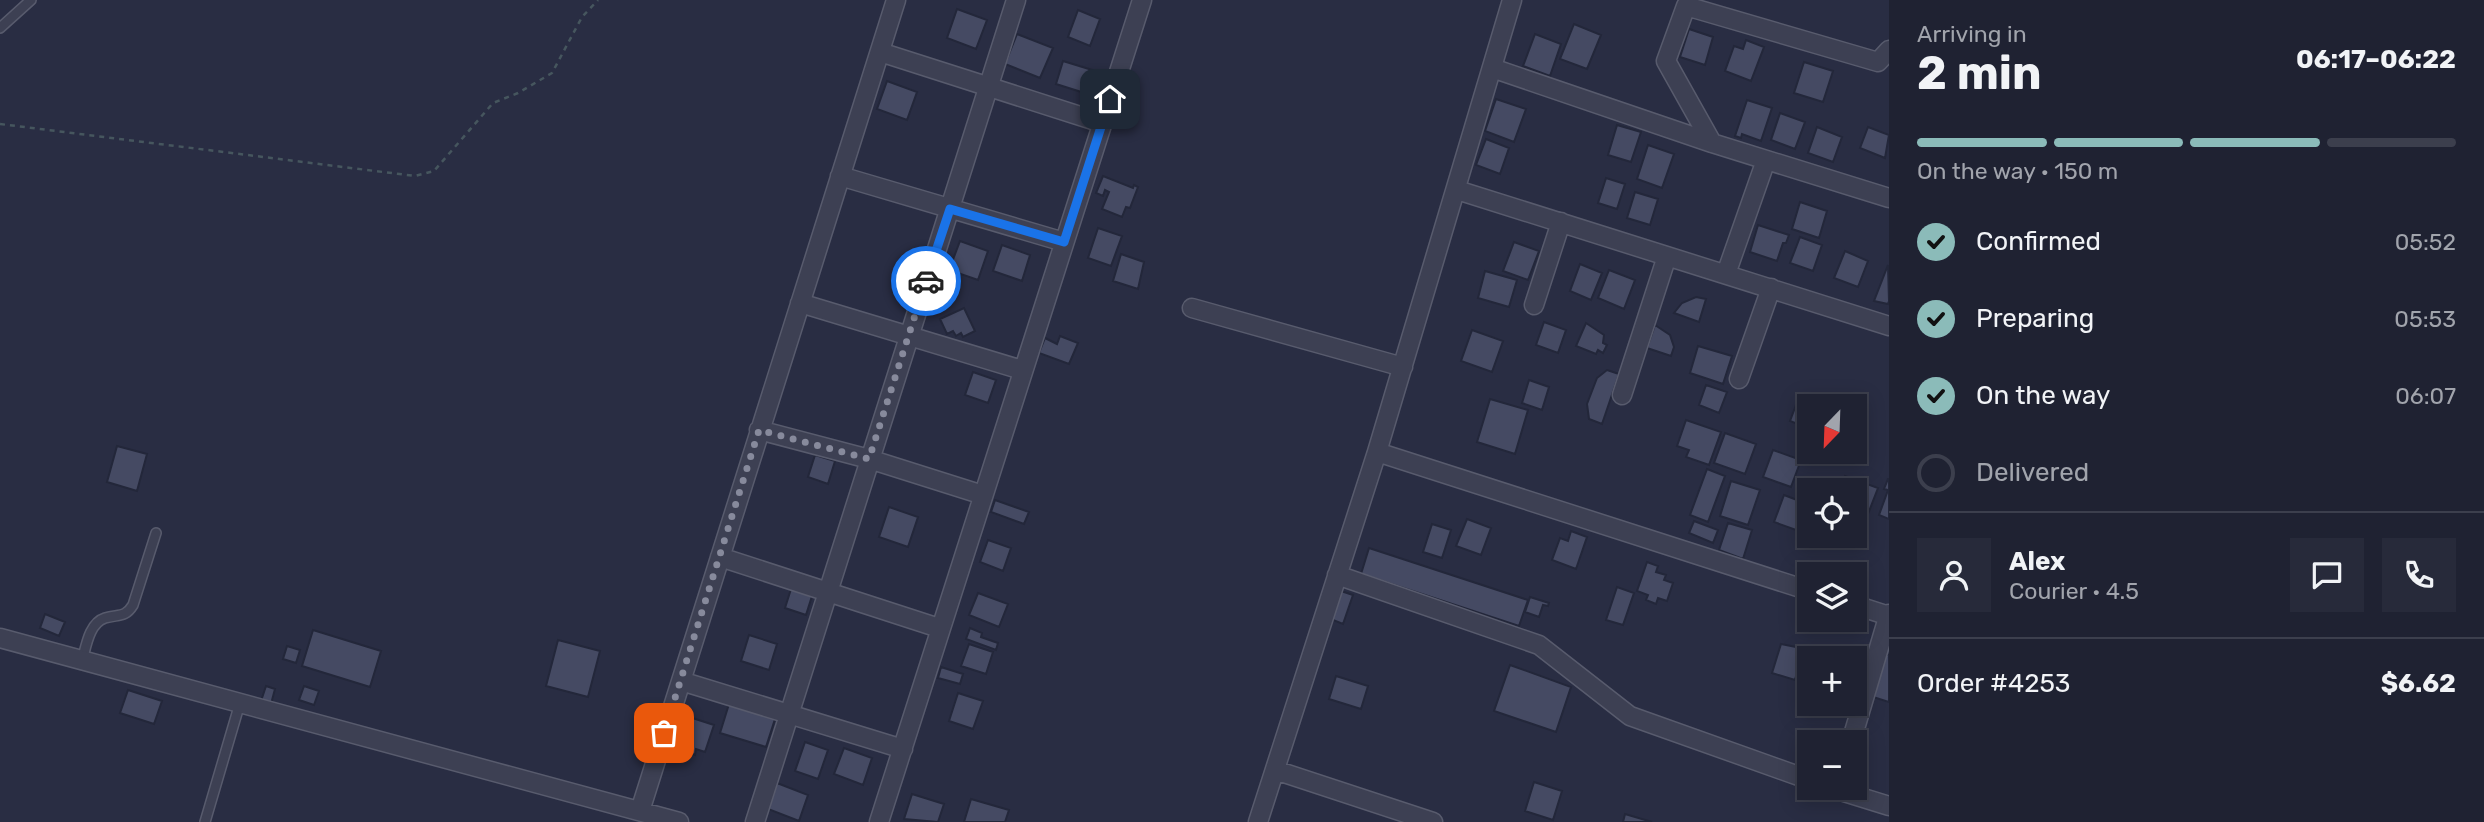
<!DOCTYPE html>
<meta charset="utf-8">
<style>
:root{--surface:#1f2232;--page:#272a3a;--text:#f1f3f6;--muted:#a1a4ac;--line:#3c3f4d;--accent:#8bbbb9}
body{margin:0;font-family:Rubik,sans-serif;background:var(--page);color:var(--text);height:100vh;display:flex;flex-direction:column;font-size:26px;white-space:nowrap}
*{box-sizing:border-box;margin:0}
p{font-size:23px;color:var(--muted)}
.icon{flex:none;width:38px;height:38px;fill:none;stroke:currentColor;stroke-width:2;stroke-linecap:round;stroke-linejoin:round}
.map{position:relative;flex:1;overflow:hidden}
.panel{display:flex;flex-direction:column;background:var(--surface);width:595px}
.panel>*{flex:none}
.needle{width:46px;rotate:203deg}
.controls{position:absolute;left:1797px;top:394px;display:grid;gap:14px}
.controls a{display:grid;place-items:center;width:70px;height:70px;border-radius:0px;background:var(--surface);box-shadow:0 4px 18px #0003,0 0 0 2px var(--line);font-size:35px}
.pin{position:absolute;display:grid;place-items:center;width:60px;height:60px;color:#fff;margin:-30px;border-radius:14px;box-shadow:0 4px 10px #0006}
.courier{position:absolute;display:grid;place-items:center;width:70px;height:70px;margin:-35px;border:5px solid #1a73e8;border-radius:50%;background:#fff;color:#222;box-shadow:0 2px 9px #0007}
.summary em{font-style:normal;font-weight:700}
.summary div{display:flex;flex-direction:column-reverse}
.summary{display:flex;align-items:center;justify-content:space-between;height:119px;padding:0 28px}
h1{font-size:46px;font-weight:700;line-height:52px}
.bar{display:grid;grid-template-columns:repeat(4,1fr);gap:10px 7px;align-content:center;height:84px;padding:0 28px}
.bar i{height:9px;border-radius:5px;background:var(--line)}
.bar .on{background:var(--accent)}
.bar p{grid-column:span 4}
.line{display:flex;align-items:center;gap:18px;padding:0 28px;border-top:2px solid var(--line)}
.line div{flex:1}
.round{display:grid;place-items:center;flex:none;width:74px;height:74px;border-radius:0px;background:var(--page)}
ol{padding:0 28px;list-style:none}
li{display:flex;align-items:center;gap:21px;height:77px}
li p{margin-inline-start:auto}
li .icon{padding:7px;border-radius:50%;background:var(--accent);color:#111;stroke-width:4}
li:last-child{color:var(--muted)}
li i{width:38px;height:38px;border:4px solid var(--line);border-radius:50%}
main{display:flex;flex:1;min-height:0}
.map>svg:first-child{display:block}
</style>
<main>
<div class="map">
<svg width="1889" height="822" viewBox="0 0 1889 822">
<rect width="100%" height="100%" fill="#292d43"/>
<path fill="#454a63" stroke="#23273a" stroke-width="2" d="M957 9 987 20 976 49 947 38Z
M1078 10 1100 19 1090 46 1068 37Z
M1574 24 1601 35 1587 69 1560 59Z
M1689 29 1713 37 1705 65 1680 57Z
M1017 34 1053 48 1040 78 1005 64Z
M1535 34 1561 44 1550 76 1523 66Z
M1746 40 1764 47 1751 81 1725 71 1734 46 1743 49Z
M1063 61 1102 73 1094 96 1056 84Z
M1804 62 1833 71 1823 102 1794 93Z
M887 81 917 92 907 120 877 109Z
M1496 99 1526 109 1514 142 1485 131Z
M1747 100 1772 108 1761 141 1742 134 1741 138 1735 136Z
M1780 113 1805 122 1795 149 1771 140Z
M1617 125 1641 132 1631 162 1608 155Z
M1817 127 1842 137 1833 162 1808 153Z
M1868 127 1889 135 1885 158 1860 148Z
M1486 139 1509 148 1500 174 1476 165Z
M1648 145 1674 154 1662 188 1637 179Z
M1103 176 1133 188 1134 185 1138 187 1130 208 1126 207 1122 217 1102 209 1109 192 1105 190 1103 196 1096 193Z
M1606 178 1625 184 1617 209 1598 203Z
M1635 192 1658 199 1650 225 1627 218Z
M1800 202 1827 211 1819 238 1792 229Z
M1758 225 1789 235 1786 243H1783L1777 261 1750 252Z
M1098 228 1122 236 1111 266 1088 258Z
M1800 237 1822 245 1813 271 1790 263Z
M960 241 988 251 978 280 949 270Z
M1514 242 1539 251 1528 280 1503 271Z
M1002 245 1030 255 1022 281 993 271Z
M1845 251 1868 261 1858 287 1834 278Z
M1121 254 1144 262 1138 289 1113 281Z
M1580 264 1602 273 1591 300 1570 291Z
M1888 265 1889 301 1888 304 1874 301Z
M1609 270 1635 280 1624 309 1598 298Z
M1485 271 1517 280 1509 307 1478 298Z
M1696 297 1706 299 1699 322 1674 313 1682 303Z
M964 308 975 331 963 337 961 333 956 336 953 331 947 334 940 319Z
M1544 322 1566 330 1558 353 1536 345Z
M1586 323 1604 335 1603 343 1607 345 1603 353 1598 350 1596 354 1576 346Z
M1655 325 1670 335 1674 347 1671 356 1647 348Z
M1472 330 1503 341 1492 372 1461 361Z
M1060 336 1078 343 1069 364 1039 353 1045 338 1057 344Z
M1698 346 1732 356 1723 384 1690 373Z
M1607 370 1619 374 1602 424 1589 419 1587 404 1597 378Z
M973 372 996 380 988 403 965 395Z
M1529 380 1549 387 1542 410 1522 403Z
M1706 385 1727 392 1719 413 1699 405Z
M1799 397 1822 406H1810V429L1790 421Z
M1490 399 1528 410 1515 454 1477 442Z
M1686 420 1721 432 1709 465 1686 457 1689 450 1677 446Z
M1725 433 1756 444 1745 474 1714 463Z
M117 446 147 454 137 491 107 482Z
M1773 450 1801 460 1791 487 1763 477Z
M815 455 835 461 828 484 808 477Z
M1707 469 1725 476 1708 522 1690 515Z
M1845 476 1878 488 1868 514 1855 509V490H1840Z
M1888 479H1889V519L1879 515 1888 490 1884 489Z
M1731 481 1760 490 1748 525 1720 516Z
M1784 495 1805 503 1796 530 1774 522Z
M995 500 1029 512 1024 524 991 512Z
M889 507 918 517 908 547 879 537Z
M1467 519 1491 528 1481 555 1456 546Z
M1810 519V536H1841L1837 548 1804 538Z
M1694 521 1718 530 1713 543 1689 533Z
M1728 523 1752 530 1743 559 1719 550Z
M1432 524 1451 530 1442 558 1423 552Z
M1571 531 1587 537 1576 569 1552 560 1560 538 1568 541Z
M988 540 1011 548 1003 571 980 562Z
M1369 548 1528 600 1519 626 1361 574Z
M1647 562 1658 566 1656 572 1666 575 1664 580 1673 583 1667 601 1658 598 1656 604 1646 600 1648 595 1637 591Z
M1617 587 1634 593 1623 625 1606 620Z
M791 589 812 596 806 615 785 608Z
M1338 590 1353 595 1343 624 1328 618Z
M978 593 1008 604 999 627 969 615Z
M1530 597 1549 603 1548 606 1543 605 1539 617 1525 612Z
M45 614 65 622 59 636 40 628Z
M970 628 982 633 981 637 998 643 996 650 966 639Z
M313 630 381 651 370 687 302 666Z
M749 635 777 644 769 670 741 661Z
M558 640 600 651 588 697 546 686Z
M969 644 993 652 986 674 961 666Z
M1781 644 1816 651 1810 662 1805 661 1803 670 1798 669 1795 680 1772 673Z
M287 646 300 650 296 663 283 659Z
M1884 654 1889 655V702L1870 696Z
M1510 665 1571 687 1556 732 1494 711Z
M941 667 963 674 960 684 938 678Z
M1336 676 1368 686 1361 709 1329 699Z
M266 686 275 689 271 704 261 701Z
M304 686 319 691 314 705 299 700Z
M128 690 162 701 154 724 120 713Z
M958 693 983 701 973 729 949 721Z
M729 704 775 719 766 747 720 733Z
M677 713 714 725 705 752 696 749 695 755 666 746Z
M805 742 828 750 818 779 795 771Z
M844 748 872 758 863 785 834 774Z
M1534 782 1562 791 1553 820 1525 811Z
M777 783 808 795 799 821 768 809Z
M912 794 944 804 938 822 904 819Z
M971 799 1009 810 1005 822H964Z
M1625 814 1652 822H1623Z"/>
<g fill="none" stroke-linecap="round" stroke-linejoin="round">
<g stroke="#585b6d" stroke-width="12">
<path id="lane" d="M0 28 31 0
M82 661C86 647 89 623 105 618 119 614 125 618 133 605L156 533
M205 822 240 703"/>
</g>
<g stroke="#585b6d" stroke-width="21">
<path id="street" d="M880 52 1102 123
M1492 68 1712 143 1889 198
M1712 143 1666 61 1686 6 1878 62 1889 50
M840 176 1064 242
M1457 190 1889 326
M1726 274 1766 160
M800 303 1022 370
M1534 305 1561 222
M1192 308 1403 367
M1739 379 1771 288
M1622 395 1667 256
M759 430 869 459 983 495
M1377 452 1810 591
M720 557 939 628
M1337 575 1539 645 1630 716 1810 780
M1855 605 1889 616
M0 638 679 822
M681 681 903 749
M1851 742 1889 614
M1275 770 1433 822
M1831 788 1889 806
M640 811 896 0
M755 822 1016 0
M879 822 1142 0
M1258 822 1377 452 1512 0"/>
</g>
<path stroke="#46565e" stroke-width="2.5" stroke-dasharray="5 5" stroke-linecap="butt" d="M0 124 415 176 434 171 493 103 518 93 552 73 582 17 598 0"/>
<use href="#lane" stroke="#3d4053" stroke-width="9"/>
<use href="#street" stroke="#3d4053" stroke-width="18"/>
</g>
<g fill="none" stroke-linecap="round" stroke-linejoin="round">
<path stroke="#878a9c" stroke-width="7" stroke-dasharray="0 12.6" d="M664 733 759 430 869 459 926 281"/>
<path stroke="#1a73e8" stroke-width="9" d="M926 281 950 209 1064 242 1110 99"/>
</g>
</svg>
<div class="controls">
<a><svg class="needle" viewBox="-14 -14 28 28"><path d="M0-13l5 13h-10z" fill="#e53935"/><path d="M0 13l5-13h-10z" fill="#a1a4ac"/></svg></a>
<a><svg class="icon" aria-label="locate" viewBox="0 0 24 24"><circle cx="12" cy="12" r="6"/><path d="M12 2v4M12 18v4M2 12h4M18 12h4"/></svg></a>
<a><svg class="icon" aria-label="layers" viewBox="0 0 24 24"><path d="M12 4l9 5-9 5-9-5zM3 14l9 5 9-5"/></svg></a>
<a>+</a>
<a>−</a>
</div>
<div class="pin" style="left:664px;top:733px;background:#ea580c"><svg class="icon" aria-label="bag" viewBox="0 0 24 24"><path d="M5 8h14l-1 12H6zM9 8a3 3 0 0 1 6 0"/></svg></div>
<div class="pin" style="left:1110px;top:99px;background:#1f2937"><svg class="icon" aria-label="home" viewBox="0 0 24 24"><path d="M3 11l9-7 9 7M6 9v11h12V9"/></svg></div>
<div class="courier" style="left:926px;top:281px"><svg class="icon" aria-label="car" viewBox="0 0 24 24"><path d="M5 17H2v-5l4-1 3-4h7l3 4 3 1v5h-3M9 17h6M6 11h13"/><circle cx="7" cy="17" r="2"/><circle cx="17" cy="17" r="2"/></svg></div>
</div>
<section class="panel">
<div class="summary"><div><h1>2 min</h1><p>Arriving in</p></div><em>06:17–06:22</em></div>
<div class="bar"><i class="on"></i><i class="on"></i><i class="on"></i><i></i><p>On the way · 150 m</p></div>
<ol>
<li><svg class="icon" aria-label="check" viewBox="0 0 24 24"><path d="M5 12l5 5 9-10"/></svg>Confirmed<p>05:52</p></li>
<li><svg class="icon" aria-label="check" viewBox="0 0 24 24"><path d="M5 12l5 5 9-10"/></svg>Preparing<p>05:53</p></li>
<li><svg class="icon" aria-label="check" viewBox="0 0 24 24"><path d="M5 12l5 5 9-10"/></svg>On the way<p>06:07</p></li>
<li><i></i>Delivered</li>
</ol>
<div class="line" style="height:126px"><a class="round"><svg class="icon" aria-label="person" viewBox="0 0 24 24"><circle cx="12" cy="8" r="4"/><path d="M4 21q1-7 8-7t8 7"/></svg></a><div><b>Alex</b><p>Courier · 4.5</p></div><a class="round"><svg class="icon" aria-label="chat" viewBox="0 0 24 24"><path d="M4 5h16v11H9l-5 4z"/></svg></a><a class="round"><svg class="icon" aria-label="phone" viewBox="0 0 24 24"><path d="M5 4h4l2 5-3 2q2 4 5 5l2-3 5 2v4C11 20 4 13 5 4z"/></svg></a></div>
<div class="line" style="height:91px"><div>Order #4253</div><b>$6.62</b></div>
</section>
</main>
